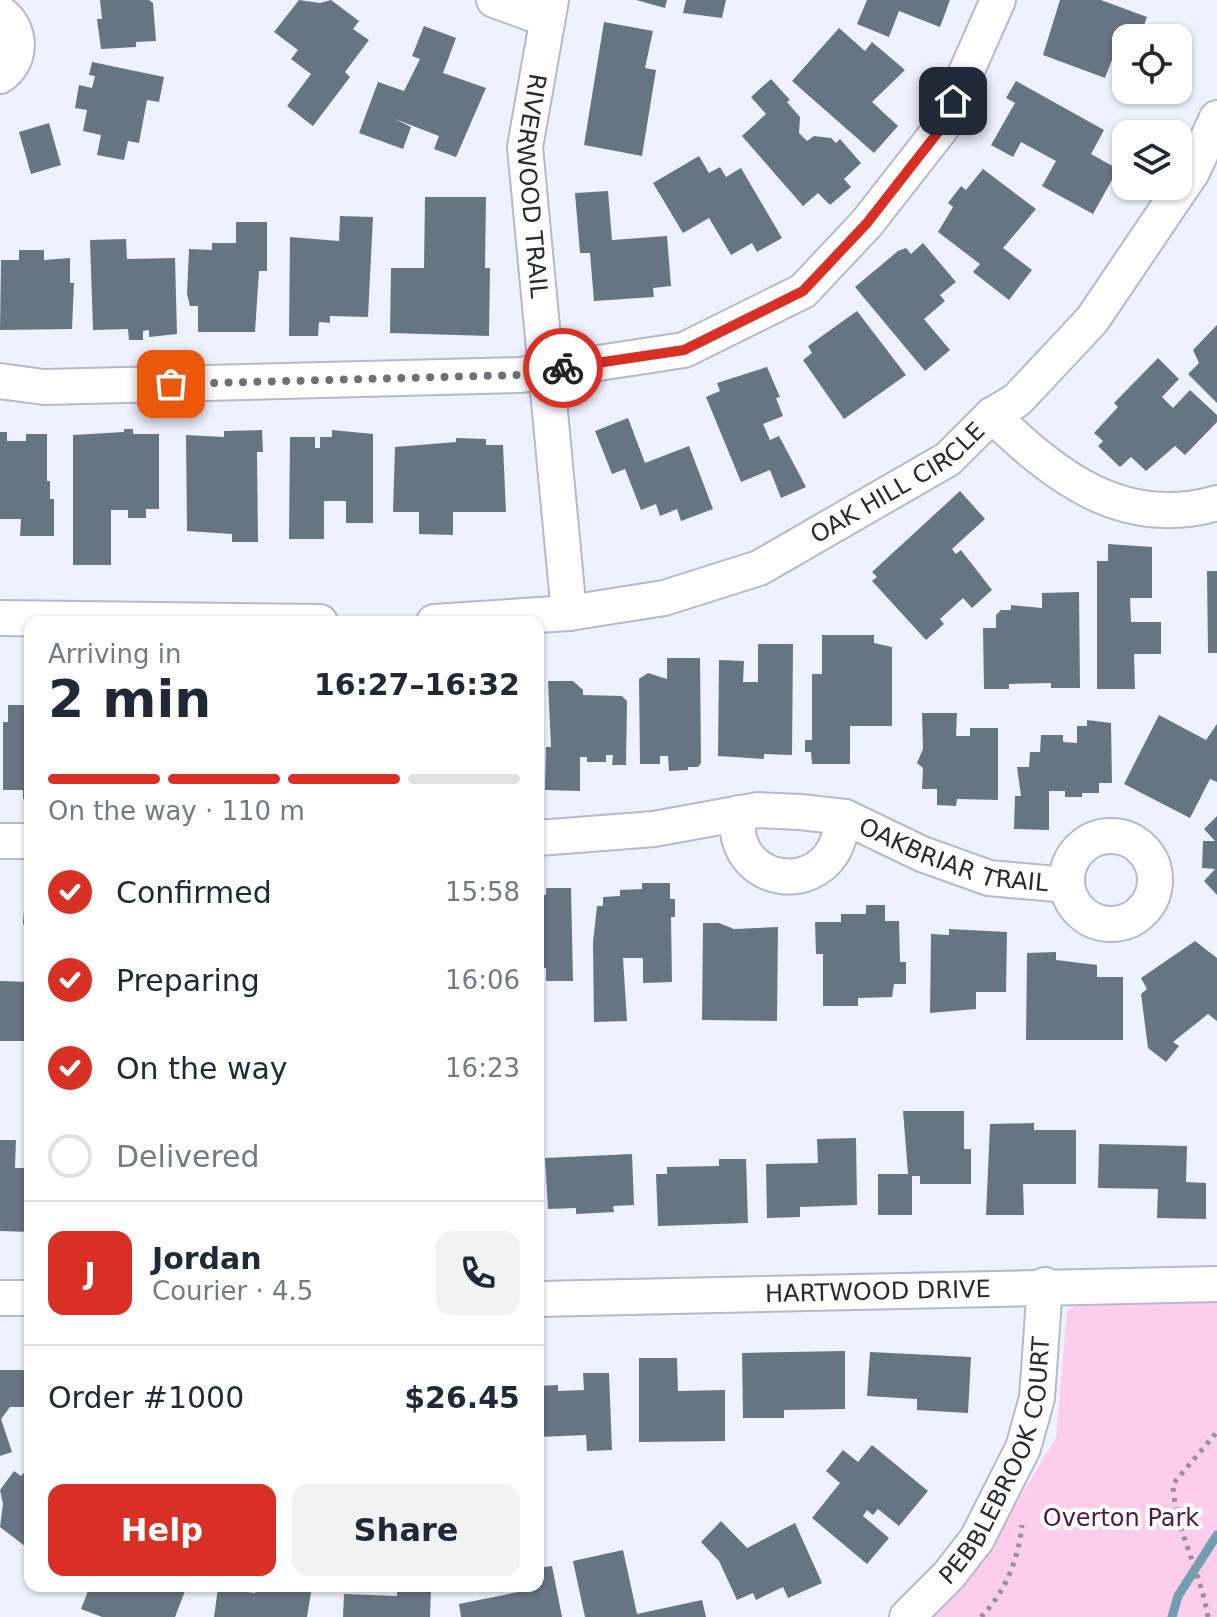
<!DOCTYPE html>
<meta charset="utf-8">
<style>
:root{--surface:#fff;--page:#f2f2f3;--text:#1f2937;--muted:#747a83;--line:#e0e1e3;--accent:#d93025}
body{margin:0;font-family:"DejaVu Sans",sans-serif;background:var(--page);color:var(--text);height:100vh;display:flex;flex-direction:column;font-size:30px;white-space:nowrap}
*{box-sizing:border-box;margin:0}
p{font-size:26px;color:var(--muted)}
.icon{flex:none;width:44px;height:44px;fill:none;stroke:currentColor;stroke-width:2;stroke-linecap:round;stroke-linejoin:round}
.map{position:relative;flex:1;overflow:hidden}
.details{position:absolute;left:24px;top:616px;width:520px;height:976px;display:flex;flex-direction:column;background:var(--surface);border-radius:16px;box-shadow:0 2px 6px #0004}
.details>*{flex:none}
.buttons{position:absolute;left:1112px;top:24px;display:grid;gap:16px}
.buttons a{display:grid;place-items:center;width:80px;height:80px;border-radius:16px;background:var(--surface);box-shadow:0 2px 6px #0004;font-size:40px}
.pin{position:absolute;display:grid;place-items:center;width:68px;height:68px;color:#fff;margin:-34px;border-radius:16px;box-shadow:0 4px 12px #0006}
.courier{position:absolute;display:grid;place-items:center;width:80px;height:80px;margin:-40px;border:6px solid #d93025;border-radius:50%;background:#fff;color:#222;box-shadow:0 2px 10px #0007}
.head em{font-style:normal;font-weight:600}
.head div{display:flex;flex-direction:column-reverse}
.head{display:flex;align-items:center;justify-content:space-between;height:136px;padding:0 24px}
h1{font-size:52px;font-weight:600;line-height:60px}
.bar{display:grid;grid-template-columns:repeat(4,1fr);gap:12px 8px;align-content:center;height:96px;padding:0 24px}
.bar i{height:10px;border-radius:6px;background:var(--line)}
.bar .active{background:var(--accent)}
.bar p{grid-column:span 4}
.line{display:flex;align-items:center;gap:20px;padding:0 24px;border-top:2px solid var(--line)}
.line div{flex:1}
.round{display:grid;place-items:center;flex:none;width:84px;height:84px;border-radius:16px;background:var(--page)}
ol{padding:0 24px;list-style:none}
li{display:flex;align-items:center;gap:24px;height:88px}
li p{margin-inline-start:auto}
li .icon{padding:8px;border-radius:50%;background:var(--accent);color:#fff;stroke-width:4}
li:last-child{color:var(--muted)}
li i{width:44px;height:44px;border:4px solid var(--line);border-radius:50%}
.action{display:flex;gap:16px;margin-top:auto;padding:16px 24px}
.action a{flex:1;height:92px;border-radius:16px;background:var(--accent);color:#fff;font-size:32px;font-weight:600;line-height:92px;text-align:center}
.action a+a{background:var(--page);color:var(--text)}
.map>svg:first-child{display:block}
</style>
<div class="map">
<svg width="1217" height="1617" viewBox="0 0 1217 1617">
<rect width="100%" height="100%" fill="#eef1fe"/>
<path fill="#fccdec" d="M1090 1297H1217V1617H922L979 1565 1056 1438 1067 1311Z"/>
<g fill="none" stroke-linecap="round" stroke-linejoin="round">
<path stroke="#719fae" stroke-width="9" d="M1172 1617 1178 1596 1217 1535"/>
</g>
<path fill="#667584" d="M100 0H149L153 3 156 41 136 42V47L101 49 97 19H102Z
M299 0 320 3 331 0 359 21 353 29 369 40 345 72 350 77 313 126 287 106 311 74 291 59 298 50 274 32Z
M636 0H667L665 8Z
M686 0H726L722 18 683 13Z
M867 0H950L940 27 899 11 889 37 857 24Z
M1060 0H1101L1147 17 1140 37 1132 34 1126 38 1124 55 1115 52 1105 78 1043 55Z
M604 22 653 31 645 68 656 70 642 156 584 145Z
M424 26 456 38 443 73 486 88 456 157 434 149 439 136 395 119 411 127 403 149 359 133 378 82 404 91 420 59 412 56Z
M839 28 865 51 872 42 905 70 872 102 898 126 874 153 792 81Z
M92 62 164 77 159 102 147 100 139 143 128 141 124 160 97 155 101 135 83 131 87 110 75 108 79 85 92 88 95 76 89 75Z
M771 79 790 100 787 102 800 117 799 133 807 141 814 136 831 138 836 143 840 139 861 163 844 179 851 187 830 205 818 193 803 206 742 136 766 114 751 97Z
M1016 81 1104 130 1091 154 1118 169 1093 214 1042 186 1056 161 1021 142 1013 157 991 145 1015 103 1006 98Z
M49 123 61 165 31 174 19 132Z
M699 156 709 173 720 167 726 177 741 168 782 238 757 252 752 243 731 255 709 218 683 233 653 183Z
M983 169 1036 209 1003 248 1032 270 1009 300 973 272 980 264 938 232 953 207 948 203 961 186 966 190Z
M608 191 612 240 667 236 671 286 653 288 654 297 594 301 590 253H580L575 193Z
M425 197H486L485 268H490L489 336 390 333 391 268H424Z
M340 216 373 217 368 317 330 316V323L319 322 318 336H289L290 237 339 241Z
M236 222H267V271H259L255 332H198V306H190L187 294 189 249 212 250V243H236Z
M126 239 127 259 175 258 177 334 149 337V330L143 331V340H129L128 329 93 330 90 240Z
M923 243 956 282 940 295 945 301 924 319 950 350 925 371 855 287 898 251 906 248 911 254Z
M19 250H44V260L70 258V283H74L72 329 0 330 1 260H19Z
M857 311 906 375 844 419 803 360 812 353 808 346Z
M1217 325V403L1188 374 1199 363 1193 350Z
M1158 358 1179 379 1162 397 1173 408 1190 390 1217 415V422L1185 455 1175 446 1146 471 1131 457 1120 467 1098 446 1103 441 1094 433 1118 407 1114 403Z
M767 367 780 397 776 398 783 416 763 424 770 440 779 436 806 487 781 498 770 470 741 482 706 397 720 391 717 383Z
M628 418 645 463 689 446 713 509 681 521 677 509 660 516 656 504 641 510 625 469 612 474 595 431Z
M124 429H133V434H159V509H146V518H128V510H111V565H73V435L124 432Z
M262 430 263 452H257L258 542H232V534L187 531 186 435 224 437V431Z
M332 430 373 434V523H346V501H324V539H289L290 437H315V448H320V437H332Z
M0 432H7V441H26V434H47V481H50V499H54V536H20L21 519H0Z
M456 438 486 439V445H503L506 512H453V535L419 534V512H393L395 447 456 442Z
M960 491 985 519 952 549 956 554 961 550 992 590 972 608 963 598 940 619 944 624 926 640 872 581 877 577 872 572Z
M1108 544 1152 547V598H1130L1131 622H1161V654H1134L1135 689H1097V561H1108Z
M1207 571H1217V653H1208Z
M1079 592 1080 688H1051V683L1009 684V689H984L983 628H996V615L1001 610H1011V605L1042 608V593Z
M822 635H874V643L892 647V726H850V764H812L811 752H805V740H812V674H822Z
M758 644H793L792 755 764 754V759L718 756 719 660 744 661 743 682H758Z
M667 658H700L701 763 698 767H688V770L669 771 668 756H660V764H640L639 679 648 673 667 679Z
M24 676H30V799H23V790H3V722H8V705H24Z
M548 681H573L583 690V695L622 696 627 701 626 765H612L613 755H606V762H587V757H580V791L545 790 546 747H551Z
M922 713H957L956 736H970V728H998V800L957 799 956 806 937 805V789H922L923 768 917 763 923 749Z
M1159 715 1206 740 1217 724V782L1210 779 1190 818 1124 784Z
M1087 720 1111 723 1112 783H1099V793H1082V797H1065V791H1049V830L1014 829 1015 796H1021L1017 767H1029L1030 752H1040L1041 735H1063V742L1077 743V726H1087Z
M1217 816V895L1204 881 1215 869 1202 868 1203 841H1215L1204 829Z
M642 883H670V899H675V917H671L672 982 643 983V958H623L627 1021 594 1022 593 942 597 906H603V897L620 896V890L642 889Z
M546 888H571L573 981H546V968H538V895H546Z
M25 897H30V932H26L23 923Z
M866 905H885V921H899L900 962H906V984H894L892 997 858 998V1006H823V954H816L815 922H841V914H866Z
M703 923H719L734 929 778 927 777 1021 702 1020Z
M949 929 1007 932 1006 992H976V1009L930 1013 931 934 949 935Z
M1195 941 1217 958V1021L1208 1014 1173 1042 1179 1046 1166 1062 1148 1048 1141 994 1147 989 1141 978Z
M1056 952V960L1097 965V977H1123V1040H1026L1027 953Z
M0 981 30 982V1041H0Z
M903 1111H964V1149H971V1184H920V1176H912V1215H878V1174H908Z
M1034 1123V1130H1076V1184H1023L1024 1215H986L990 1124Z
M856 1138 857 1205 800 1207V1217L767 1218 766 1164 818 1163 817 1139Z
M0 1140H16L15 1168H30V1232L0 1231Z
M1099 1144 1187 1146 1186 1182 1206 1183V1219L1157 1218 1158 1189 1098 1188Z
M632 1154 634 1205 613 1206 614 1212 576 1214V1208L548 1209 545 1158Z
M719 1159H746L748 1223 658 1226 656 1174H667V1167L719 1166Z
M845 1351V1409L784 1410V1418H743L742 1353Z
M870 1352 971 1357 968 1413 917 1410V1399L867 1396Z
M639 1358H677L678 1391 725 1390V1441L639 1442Z
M0 1370H30V1407H10L1 1419 12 1452 0 1456Z
M583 1373H609L612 1450 587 1451 586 1435 538 1437V1386L558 1385V1391L584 1390Z
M872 1445 928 1491 899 1526 878 1509 873 1515 867 1510 863 1516 889 1538 867 1564 812 1518 840 1483 826 1471 843 1450 858 1462Z
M30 1466V1550L0 1527 3 1504 0 1490 14 1471 21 1476Z
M721 1521 747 1548 795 1523 822 1583 788 1598 783 1587 756 1600 753 1593 737 1600 719 1561 701 1542Z
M623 1550 637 1614 702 1600 706 1617H585L573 1561Z
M552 1566 562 1617H461L459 1604 518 1592 517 1586H538V1568Z
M90 1586H113L125 1591 127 1586H187L175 1617H102L81 1609Z
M256 1586H312L307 1617H214L218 1588 255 1593Z
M397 1586H431L430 1617H343L344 1594 397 1596Z"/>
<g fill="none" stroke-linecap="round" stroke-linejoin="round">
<g stroke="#b6b9ce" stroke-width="38">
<g id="minor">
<path d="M494 0 546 19"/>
<path id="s1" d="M551 0 525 147 569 613"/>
<path d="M0 13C22 28 23 61 0 76"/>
<path d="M0 381 44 387 520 375 684 350 803 291 867 223 942 127 998 0"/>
<path d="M992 415C1056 477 1123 530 1217 503"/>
<path d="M0 618 320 622"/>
<path id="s2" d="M434 622 569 613 664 598 759 568 948 459 992 415 1017 400 1092 320 1192 172 1217 118"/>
<path d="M739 813C739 821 737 831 739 838 750 882 808 890 832 853 839 843 841 828 845 817"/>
<circle cx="1111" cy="880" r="44"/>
<path id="s3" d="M538 838 654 829 758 810 800 812 845 817 922 854 989 878 1067 885"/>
<path d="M0 841H30"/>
<path d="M0 1298H30"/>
<path id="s4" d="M538 1299 1217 1284"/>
<path id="s5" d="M907 1617 949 1575 977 1539 1023 1448 1037 1398 1045 1285"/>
</g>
</g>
<path stroke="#90939d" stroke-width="5" stroke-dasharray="4 6" stroke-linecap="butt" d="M981 1617C1006 1591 1018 1560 1022 1525
M1208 1617C1201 1573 1174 1525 1173 1484L1217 1432"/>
<use href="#minor" stroke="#fff" stroke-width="34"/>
</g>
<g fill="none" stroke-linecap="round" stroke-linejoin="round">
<path stroke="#6d7079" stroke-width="8" stroke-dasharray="0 14.4" d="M171 384 520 375 563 368"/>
<path stroke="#d93025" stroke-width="10" d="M563 368 684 350 803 291 867 223 942 127 953 101"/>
</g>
<g text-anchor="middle" stroke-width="8" stroke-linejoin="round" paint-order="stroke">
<g font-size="24" fill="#282a32" stroke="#fff">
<text dy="8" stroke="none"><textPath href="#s1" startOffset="188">RIVERWOOD TRAIL</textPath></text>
<text dy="8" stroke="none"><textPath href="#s2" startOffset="494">OAK HILL CIRCLE</textPath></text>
<text dy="8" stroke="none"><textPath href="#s3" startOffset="426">OAKBRIAR TRAIL</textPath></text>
<text dy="8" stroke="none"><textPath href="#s4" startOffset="340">HARTWOOD DRIVE</textPath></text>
<text dy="8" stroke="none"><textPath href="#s5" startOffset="186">PEBBLEBROOK COURT</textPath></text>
</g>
<g font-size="24" fill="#511843" stroke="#fff">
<text x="1121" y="1526">Overton Park</text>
</g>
</g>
</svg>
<div class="buttons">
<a><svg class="icon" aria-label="locate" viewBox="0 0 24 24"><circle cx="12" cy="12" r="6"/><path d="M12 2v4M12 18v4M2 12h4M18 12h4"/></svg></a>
<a><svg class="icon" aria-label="layers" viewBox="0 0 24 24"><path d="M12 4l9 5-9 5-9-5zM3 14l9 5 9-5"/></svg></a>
</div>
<div class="pin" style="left:171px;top:384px;background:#ea580c"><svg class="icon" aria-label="bag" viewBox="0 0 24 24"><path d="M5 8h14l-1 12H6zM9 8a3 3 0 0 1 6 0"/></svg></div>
<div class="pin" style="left:953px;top:101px;background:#1f2937"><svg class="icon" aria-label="home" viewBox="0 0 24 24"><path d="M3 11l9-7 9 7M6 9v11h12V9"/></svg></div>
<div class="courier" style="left:563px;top:368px"><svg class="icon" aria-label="bike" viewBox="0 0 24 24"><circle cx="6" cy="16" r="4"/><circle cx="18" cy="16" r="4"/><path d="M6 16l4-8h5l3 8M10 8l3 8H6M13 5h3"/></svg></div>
<section class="details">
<div class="head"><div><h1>2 min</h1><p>Arriving in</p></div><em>16:27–16:32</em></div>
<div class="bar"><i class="active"></i><i class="active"></i><i class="active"></i><i></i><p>On the way · 110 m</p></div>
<ol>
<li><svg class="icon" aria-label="check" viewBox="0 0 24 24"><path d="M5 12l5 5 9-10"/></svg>Confirmed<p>15:58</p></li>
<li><svg class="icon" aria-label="check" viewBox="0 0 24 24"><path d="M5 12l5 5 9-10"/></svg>Preparing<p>16:06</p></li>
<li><svg class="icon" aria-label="check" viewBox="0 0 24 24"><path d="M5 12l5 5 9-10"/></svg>On the way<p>16:23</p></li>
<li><i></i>Delivered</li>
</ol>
<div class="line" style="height:144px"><b class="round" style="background:var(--accent);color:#fff">J</b><div><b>Jordan</b><p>Courier · 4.5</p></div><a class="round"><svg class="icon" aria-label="phone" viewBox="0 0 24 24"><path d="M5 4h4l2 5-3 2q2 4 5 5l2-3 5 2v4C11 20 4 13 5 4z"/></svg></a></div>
<div class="line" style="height:104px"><div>Order #1000</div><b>$26.45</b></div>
<div class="action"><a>Help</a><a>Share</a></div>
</section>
</div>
